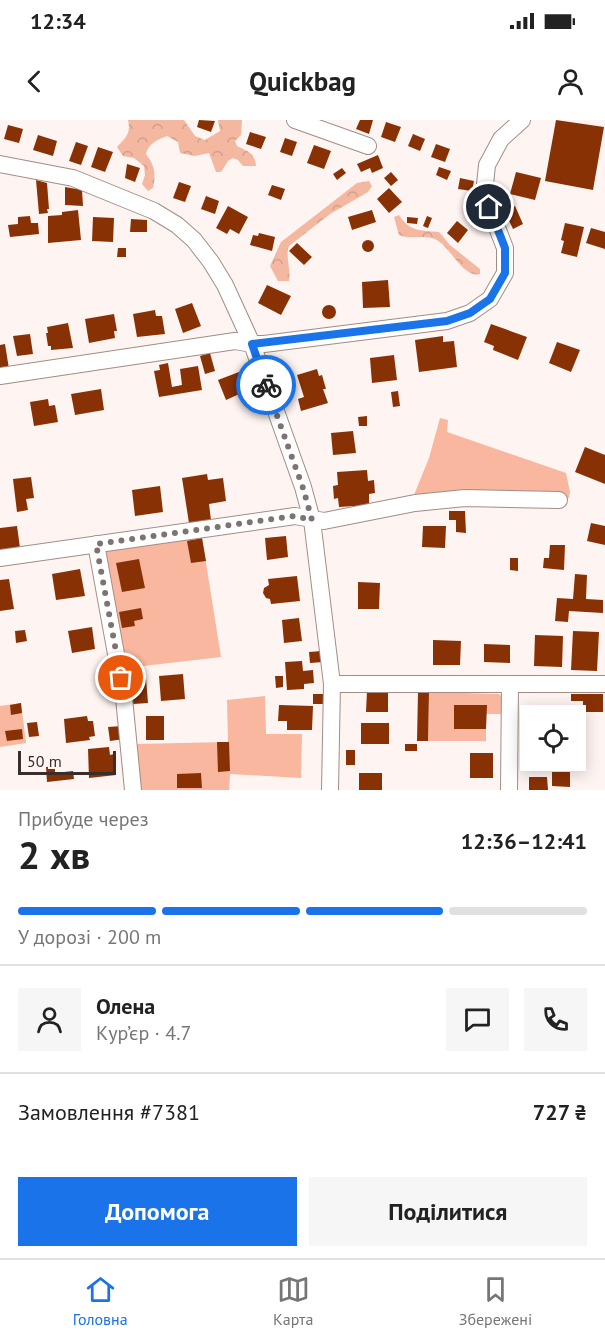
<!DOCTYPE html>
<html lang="uk">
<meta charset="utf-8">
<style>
:root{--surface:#fff;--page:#f6f6f6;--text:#222;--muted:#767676;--line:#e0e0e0;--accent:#1a73e8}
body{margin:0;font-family:"PT Sans",sans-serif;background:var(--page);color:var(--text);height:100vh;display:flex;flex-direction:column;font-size:22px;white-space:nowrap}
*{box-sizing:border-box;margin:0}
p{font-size:20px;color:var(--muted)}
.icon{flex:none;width:33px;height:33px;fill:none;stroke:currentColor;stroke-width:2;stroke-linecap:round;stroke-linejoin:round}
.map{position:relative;height:670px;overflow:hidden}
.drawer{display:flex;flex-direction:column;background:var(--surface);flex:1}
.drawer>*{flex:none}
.tools{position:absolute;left:520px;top:585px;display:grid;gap:12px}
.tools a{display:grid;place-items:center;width:66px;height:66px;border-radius:0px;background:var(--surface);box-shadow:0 3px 15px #0003;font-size:30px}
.scale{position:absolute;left:18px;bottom:15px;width:98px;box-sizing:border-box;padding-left:6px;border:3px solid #382f2c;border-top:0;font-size:16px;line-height:21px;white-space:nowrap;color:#382f2c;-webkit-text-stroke:4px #fef4f1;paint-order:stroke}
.pin{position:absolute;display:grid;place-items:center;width:51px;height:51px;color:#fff;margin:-26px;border:3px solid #fff;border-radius:50%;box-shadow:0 2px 6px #0007}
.courier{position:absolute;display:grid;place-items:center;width:60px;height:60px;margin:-30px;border:4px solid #1a73e8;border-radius:50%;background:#fff;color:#222;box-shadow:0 2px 8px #0007}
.head em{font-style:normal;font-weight:700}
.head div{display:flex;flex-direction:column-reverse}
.head{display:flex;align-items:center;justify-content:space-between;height:102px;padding:0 18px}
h1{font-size:39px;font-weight:700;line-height:45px}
.bar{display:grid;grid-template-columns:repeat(4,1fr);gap:9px 6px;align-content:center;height:72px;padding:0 18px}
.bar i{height:8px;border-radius:4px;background:var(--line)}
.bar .selected{background:var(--accent)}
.bar p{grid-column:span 4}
.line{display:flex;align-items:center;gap:15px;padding:0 18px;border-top:2px solid var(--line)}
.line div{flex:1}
.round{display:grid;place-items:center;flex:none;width:63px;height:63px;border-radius:0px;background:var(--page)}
.button{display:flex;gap:12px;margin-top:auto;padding:12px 18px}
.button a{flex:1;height:69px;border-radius:0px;background:var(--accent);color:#fff;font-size:24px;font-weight:700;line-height:69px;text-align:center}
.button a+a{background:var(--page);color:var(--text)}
.status{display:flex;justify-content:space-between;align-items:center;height:42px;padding:0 30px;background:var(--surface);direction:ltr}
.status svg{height:16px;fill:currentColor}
header{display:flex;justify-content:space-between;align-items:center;height:78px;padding:0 18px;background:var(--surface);font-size:27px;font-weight:700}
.tab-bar{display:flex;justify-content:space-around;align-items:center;height:84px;border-top:2px solid var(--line);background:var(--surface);font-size:16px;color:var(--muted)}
.tab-bar a{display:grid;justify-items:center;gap:3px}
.tab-bar .selected{color:var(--accent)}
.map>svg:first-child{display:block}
</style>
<div class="status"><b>12:34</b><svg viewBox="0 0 49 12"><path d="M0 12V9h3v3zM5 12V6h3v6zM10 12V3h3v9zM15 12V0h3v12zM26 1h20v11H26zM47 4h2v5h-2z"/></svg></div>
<header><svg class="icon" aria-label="back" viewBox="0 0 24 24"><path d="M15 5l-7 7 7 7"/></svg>Quickbag<svg class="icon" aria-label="person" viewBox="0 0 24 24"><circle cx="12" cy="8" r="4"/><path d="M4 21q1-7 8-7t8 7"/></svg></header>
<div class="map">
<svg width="605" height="670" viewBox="0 0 605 670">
<defs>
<pattern id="forest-crowns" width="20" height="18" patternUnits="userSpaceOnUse" patternTransform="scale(1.5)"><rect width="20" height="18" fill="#f4b8a1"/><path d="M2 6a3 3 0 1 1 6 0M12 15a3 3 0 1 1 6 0" fill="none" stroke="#d29e8b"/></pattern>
</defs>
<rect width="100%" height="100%" fill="#fef4f1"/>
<path fill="#f8b79e" d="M440 298 448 300 447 312 566 353 570 372 569 378 559 376 414 375 429 338Z
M202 418 221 537 126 548 105 431Z
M429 572 499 574 505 580 504 594H486V585H454V609H486V621H428Z
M265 576 266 614H302L301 658 230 654 229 670H138L136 624 228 622 227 580Z
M21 583 26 623 0 627V586Z"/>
<path fill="url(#forest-crowns)" d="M128 0H184L195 16 205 20 220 11 218 0H242L241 15 235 21 237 26C247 31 255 33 256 46H243L238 40 233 38 228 41 221 52H216L209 33 195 36 180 33 178 22 167 16C157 20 148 24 146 34 155 46 156 54 153 68L148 71 142 64 145 55 144 46 134 38 123 36 117 27C126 17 131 14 128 0Z
M369 61 372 66 368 72 330 94 289 126C285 134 291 149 289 161H278L270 146 281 122 357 63Z
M399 95C410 112 420 110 439 112L450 125 480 149V154C466 159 452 132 441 123 428 112 412 121 399 115L394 97Z"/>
<path fill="#883104" d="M199 0 215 1 211 12 197 7Z
M360 0H373L369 14 356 9Z
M556 0 604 7 593 70 545 61Z
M386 2 401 7 395 22 381 17Z
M8 5 23 9 19 23 4 19Z
M250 12 266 17 261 29 246 24Z
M413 14 425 19 420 31 408 26Z
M38 15 57 21 53 36 33 30Z
M285 18 297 22 292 36 280 32Z
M76 22 88 26 81 45 69 41Z
M436 24 450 29 445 42 431 37Z
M314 25 331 31 324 49 307 43Z
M98 27 113 32 105 52 91 47Z
M378 35 383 48 372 53 370 48 361 52 357 44Z
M127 44 140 48 135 62 125 58Z
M439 47 451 51 447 60 436 55Z
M342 48 346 53 337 60 333 54Z
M391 52 398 60 391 66 384 58Z
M516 52 541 58 535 80 510 74Z
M460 58 474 61 472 71 458 69Z
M36 60 47 63 49 89H47L48 93 39 94Z
M179 62 191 66 185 82 173 78Z
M272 65 285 69 281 80 268 75Z
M65 67 82 70 83 86 65 85Z
M389 68 402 82 389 93 377 79Z
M206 76 219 81 215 94 201 89Z
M228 86 248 97 239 114 230 109 227 114 216 108Z
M515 86 523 104 513 109 504 90Z
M78 90 81 120 48 123V96L62 95V92Z
M372 90 376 102 352 110 348 97Z
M30 96 31 103H38L39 114 10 117 8 105 18 104V97Z
M427 96 432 98 428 108 423 106Z
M93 97 114 98 113 122 92 121Z
M407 97 418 98 417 104 407 103Z
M131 99 147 100V112H130Z
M457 101 468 110 458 123 447 113Z
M565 103 584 107 577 137 561 133 564 121 561 120Z
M591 108 605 112V129L586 123Z
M259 113 275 117 272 131 250 125 253 115 258 116Z
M362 126a6 6 0 1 1 12 0a6 6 0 1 1-12 0Z
M297 123 312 137 304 145 289 131Z
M118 128H126V137H117Z
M388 160 390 187 363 188 362 162Z
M267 165 291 176 281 195 258 183Z
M192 183 201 206 183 213 175 189Z
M322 192a7 7 0 1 1 14 0a7 7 0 1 1-14 0Z
M155 190 156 196H162L165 214 137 217 133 194Z
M114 194 117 211H114L115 218 89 223 85 199Z
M68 203 73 228 51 230V226H48L46 213H48L47 207Z
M491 204 527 217 518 240 493 230 494 226 484 222Z
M30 214 33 234 17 236 13 216Z
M443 216V222L454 221 457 247 419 252 415 220Z
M557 222 580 230 571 252 549 243Z
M5 224 9 249 0 250V225Z
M210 233 215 251 205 254 200 236Z
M394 235 397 260 372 263 370 238Z
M168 243 172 267 182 265 180 249 198 246 202 270 159 277 154 251 160 250 159 245Z
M317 249 319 256 322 255 326 269H323L328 283 301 291 298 279 304 277 297 255Z
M239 252 246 271 226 280 218 260Z
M101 269 104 290 75 295 71 274Z
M398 271 400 286 393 287 391 272Z
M48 279 49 286 55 285 58 302 34 306 30 282Z
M367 296V306H359L358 297Z
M353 311 356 333 333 335 331 313Z
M585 327 605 335V364L575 352Z
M367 350 368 361 374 360 375 373 369 374V385L339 387 338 378 334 379 333 366 338 365 337 352Z
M207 354 208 360 223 358 226 381 209 384 211 400 189 403 182 358Z
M31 357 34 378 26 379 28 390 17 392 13 359Z
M160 366 163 392 135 396 132 370Z
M449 391H465L466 413 456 412V400H449Z
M591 403 605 406V425L587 421Z
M17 406 20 428 0 431V408Z
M423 406H446L445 428 422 427Z
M286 416 288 437 267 440 265 418Z
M202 418 206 441 191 443 187 421Z
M550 425H565L564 450 543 448 544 438H549Z
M510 438H518V451L510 450Z
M139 439 145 468 122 472 116 443Z
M80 449 85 476 56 480 52 454Z
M575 454 587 455 586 479 603 480V493L569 491 568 502 555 501 557 478 573 479Z
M297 456 300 481 271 484 270 479 266 478 263 473 264 468 269 465 268 459Z
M9 459 14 489 0 491V460Z
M358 462 380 463 379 489H358Z
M141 488 143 499 134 501 135 506 122 508 119 492Z
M299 498 302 521 284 523 282 500Z
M92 507 95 529 72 533 68 511Z
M25 510 27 521 16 523 15 511Z
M573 511 599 512 597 551 571 550Z
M535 515 563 516 562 547 534 546Z
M433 520 461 521 460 545H433Z
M484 524 510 525V543L484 542Z
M322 531 323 542 310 543 309 532Z
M302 541 303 551 313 550 314 563 304 564V569L287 570 285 542Z
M183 554 185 579 161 581 159 556Z
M275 556H283V567L276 568Z
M146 558 148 583 133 584 131 559Z
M367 571 388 572V592H366Z
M418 572H429L428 621H417Z
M313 574H324L323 584H313Z
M571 574H603V592H583V581H571Z
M21 583 22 593 11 595 10 585Z
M279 585 313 586 312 610H287V601H278Z
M454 585H487L486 609H454Z
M528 587H559L558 596H531V609H527Z
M87 596 88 601H93L95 616 89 617 90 620 66 623 64 599Z
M146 596H164V620H146Z
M37 602 39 616 29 617 27 603Z
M361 603H389V624H361Z
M122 606 124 619 110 621 108 607Z
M22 609 23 619 7 621 5 611Z
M217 622H229L230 651 218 652Z
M405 624H417V631H405Z
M109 627 110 635 114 634 116 655 89 658 88 629Z
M346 630H355V645H346Z
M470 633H493V658H470Z
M55 646V653L73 651 74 659 47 662 46 647Z
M552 652H570V667L552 666Z
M201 653 202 668H177V654Z
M359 653H382V670H359Z
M529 657H547L548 670H529Z"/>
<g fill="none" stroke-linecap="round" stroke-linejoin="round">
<g stroke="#a18d85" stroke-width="18">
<path id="minor" d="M295 0 368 26
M0 44 73 58 154 91 177 105 194 120 211 142 225 165 252 224 303 367 312 400 332 564 330 670
M0 256 235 221 252 224H264L447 201 470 193 490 179 505 153V128L484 74 487 45 501 19 522 0
M96 424 124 578 133 670
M0 438 295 396 324 401 415 383 465 378 559 380
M332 564H605
M509 670 510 565"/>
</g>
<use href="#minor" stroke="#fff" stroke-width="16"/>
</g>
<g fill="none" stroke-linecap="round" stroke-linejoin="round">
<path stroke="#7d7471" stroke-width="6" stroke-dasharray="0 10.8" d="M121 558 96 424 295 396 312 400 303 368 266 265"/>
<path stroke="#1a73e8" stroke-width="8" d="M266 265 252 224 447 201 470 193 490 179 505 153V128L489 87"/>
</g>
</svg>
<div class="tools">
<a><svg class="icon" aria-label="locate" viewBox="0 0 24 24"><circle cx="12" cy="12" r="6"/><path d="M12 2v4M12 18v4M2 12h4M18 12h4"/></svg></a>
</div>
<div class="scale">50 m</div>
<div class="pin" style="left:121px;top:558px;background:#ea580c"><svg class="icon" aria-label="bag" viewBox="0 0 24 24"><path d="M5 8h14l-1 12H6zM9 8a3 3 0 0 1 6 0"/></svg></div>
<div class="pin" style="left:489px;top:87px;background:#1f2937"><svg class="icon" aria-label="home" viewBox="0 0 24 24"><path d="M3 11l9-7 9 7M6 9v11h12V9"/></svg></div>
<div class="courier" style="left:266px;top:265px"><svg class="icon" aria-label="bike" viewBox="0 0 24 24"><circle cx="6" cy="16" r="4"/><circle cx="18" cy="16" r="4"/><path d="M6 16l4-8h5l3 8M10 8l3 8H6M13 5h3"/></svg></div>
</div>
<section class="drawer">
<div class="head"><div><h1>2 хв</h1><p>Прибуде через</p></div><em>12:36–12:41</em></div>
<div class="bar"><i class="selected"></i><i class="selected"></i><i class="selected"></i><i></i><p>У дорозі · 200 m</p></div>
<div class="line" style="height:108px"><a class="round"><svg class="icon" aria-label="person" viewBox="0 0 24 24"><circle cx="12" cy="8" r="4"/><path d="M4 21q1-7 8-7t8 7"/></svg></a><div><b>Олена</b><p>Кур’єр · 4.7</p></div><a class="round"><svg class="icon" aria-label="chat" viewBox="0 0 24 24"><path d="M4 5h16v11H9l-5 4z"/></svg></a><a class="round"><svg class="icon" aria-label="phone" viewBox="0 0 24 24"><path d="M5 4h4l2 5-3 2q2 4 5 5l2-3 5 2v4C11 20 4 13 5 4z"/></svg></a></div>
<div class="line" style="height:78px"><div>Замовлення #7381</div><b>727 ₴</b></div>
<div class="button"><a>Допомога</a><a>Поділитися</a></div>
</section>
<nav class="tab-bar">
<a class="selected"><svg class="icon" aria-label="home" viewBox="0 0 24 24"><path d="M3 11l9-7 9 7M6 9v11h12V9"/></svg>Головна</a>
<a><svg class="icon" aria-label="map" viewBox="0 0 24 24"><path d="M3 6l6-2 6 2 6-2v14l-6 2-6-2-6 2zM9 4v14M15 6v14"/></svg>Карта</a>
<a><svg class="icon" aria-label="saved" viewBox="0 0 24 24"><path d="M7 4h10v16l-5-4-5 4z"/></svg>Збережені</a>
</nav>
